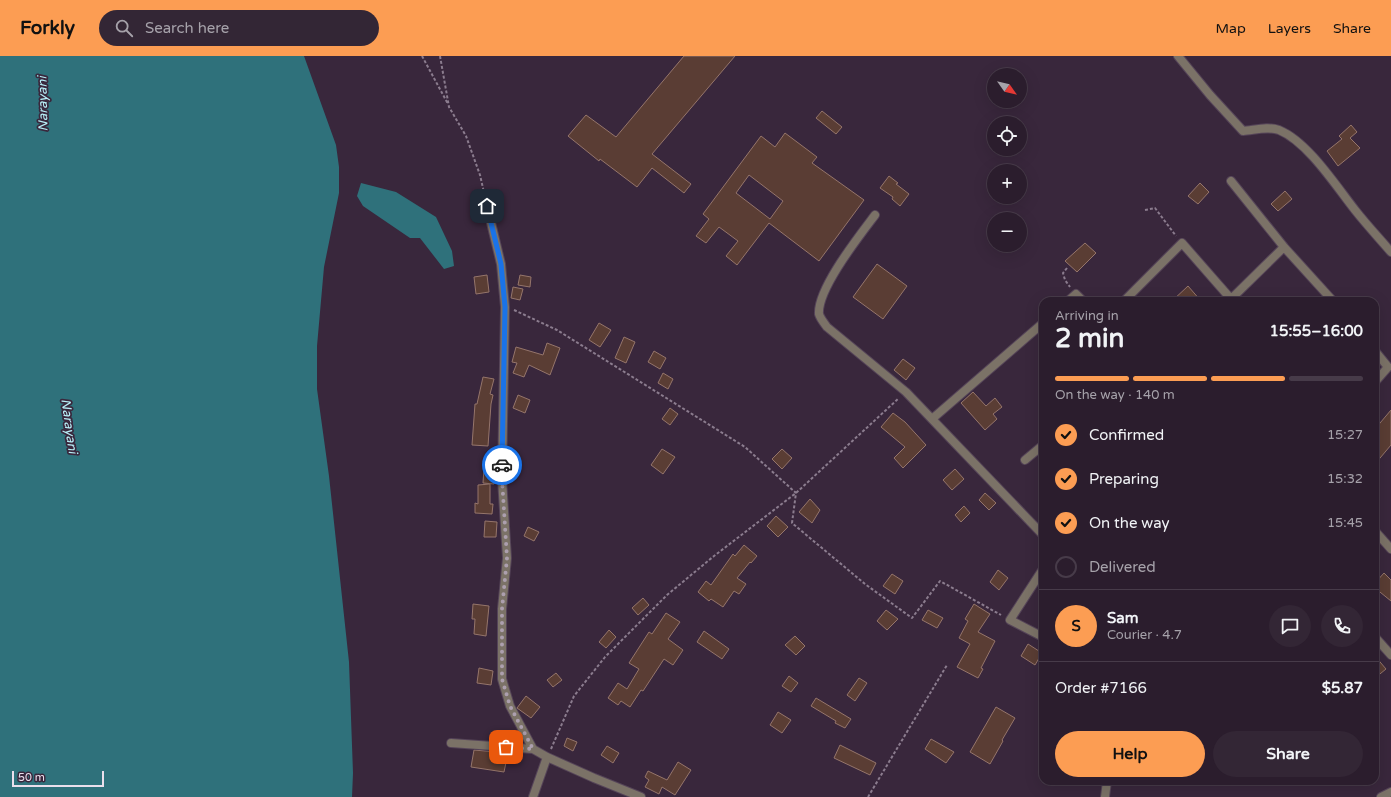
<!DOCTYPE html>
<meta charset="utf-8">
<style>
:root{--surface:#2b1d2d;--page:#332635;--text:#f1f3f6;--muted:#a6a2aa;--line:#473b49;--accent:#fc9d53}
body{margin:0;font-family:"Varela Round",sans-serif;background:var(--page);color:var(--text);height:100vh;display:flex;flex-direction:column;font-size:15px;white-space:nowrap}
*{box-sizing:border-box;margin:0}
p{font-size:13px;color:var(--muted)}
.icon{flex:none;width:22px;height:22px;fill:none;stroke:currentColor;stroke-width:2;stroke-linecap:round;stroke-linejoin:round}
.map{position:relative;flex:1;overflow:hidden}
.panel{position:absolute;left:1039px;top:241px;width:340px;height:488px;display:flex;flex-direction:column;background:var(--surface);border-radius:12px;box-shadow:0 4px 16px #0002,0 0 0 1px var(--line)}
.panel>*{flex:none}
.needle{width:26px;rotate:124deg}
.fabs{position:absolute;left:987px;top:12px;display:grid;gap:8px}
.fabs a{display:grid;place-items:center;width:40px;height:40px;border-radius:50%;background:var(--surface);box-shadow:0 4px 16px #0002,0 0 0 1px var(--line);font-size:20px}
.scale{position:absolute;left:12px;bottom:10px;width:92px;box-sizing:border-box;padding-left:4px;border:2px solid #eadfec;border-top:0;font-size:11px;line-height:14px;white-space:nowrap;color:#eadfec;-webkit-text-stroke:3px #39273c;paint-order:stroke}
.pin{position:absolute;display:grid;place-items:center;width:34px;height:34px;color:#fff;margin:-17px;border-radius:8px;box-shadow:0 2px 6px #0006}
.courier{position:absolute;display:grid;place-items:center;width:40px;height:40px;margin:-20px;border:3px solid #1a73e8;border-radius:50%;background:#fff;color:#222;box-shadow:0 1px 5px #0007}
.headline em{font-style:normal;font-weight:700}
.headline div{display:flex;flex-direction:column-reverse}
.headline{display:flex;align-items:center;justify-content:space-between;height:68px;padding:0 16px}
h1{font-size:26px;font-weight:700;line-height:30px}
.bar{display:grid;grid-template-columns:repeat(4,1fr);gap:6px 4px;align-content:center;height:48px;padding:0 16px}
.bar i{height:5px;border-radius:3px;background:var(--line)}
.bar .active{background:var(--accent)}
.bar p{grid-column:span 4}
.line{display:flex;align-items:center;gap:10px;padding:0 16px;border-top:1px solid var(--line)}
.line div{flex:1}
.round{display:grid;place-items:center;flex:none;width:42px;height:42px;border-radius:21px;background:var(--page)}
ol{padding:0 16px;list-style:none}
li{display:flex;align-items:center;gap:12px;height:44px}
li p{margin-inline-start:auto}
li .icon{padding:4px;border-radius:50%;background:var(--accent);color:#111;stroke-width:4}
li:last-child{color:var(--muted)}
li i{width:22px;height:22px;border:2px solid var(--line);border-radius:50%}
.cta{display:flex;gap:8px;margin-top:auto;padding:8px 16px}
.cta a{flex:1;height:46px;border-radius:24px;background:var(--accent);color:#111;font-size:16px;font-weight:700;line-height:46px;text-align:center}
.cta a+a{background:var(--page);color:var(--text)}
header{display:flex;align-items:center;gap:24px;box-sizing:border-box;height:56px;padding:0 20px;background:var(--accent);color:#111}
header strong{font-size:19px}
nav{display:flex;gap:22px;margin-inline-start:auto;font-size:14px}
.search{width:280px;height:36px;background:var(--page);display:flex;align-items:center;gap:10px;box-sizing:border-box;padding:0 14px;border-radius:22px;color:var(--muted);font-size:15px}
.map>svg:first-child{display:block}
</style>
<header>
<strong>Forkly</strong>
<div class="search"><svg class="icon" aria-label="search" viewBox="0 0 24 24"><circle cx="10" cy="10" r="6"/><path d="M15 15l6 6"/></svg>Search here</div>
<nav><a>Map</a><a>Layers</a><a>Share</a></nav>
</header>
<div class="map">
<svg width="1391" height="741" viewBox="0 0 1391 741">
<rect width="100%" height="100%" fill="#39273c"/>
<path fill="#2f717b" d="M0 0H304L336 89 339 111V137L324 211 317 290V333L329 420 349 606 353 717 352 741H0Z
M361 127 396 136 436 161 452 195 454 210 444 213 420 182H410L363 150 357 140Z"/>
<path fill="#5a3d34" stroke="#95756b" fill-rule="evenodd" d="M684 0H735L652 98 691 128 684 137 652 112 637 131 600 103 599 105 568 80 586 59 616 81Z
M822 55 842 71 836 78 816 62Z
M1351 69 1357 76 1350 82 1360 92 1338 110 1327 95 1342 83 1339 80Z
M785 77 817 101 812 107 864 144 819 205 769 167 737 209 726 200 738 185 719 171 706 187 696 180 709 163 703 158 761 80 775 91ZM749 119 783 145 770 163 736 137Z
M889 120 898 127 896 128 909 138 900 150 892 143 893 141 880 132Z
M1200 127 1209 136 1198 148 1188 140Z
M1285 135 1292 143 1278 155 1271 148Z
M1085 187 1096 197 1077 216 1065 205Z
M877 208 907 230 883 263 853 241Z
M487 219 489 236 476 238 474 221Z
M520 219 531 221 530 231 518 229Z
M1188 230 1201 245H1172Z
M513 231 523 233 520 244 511 242Z
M599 267 611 274 600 291 589 284Z
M624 281 635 286 626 307 615 302Z
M547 287 560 292 550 319 529 309 524 321 513 317 517 307 512 306 516 291 543 299Z
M654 295 666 302 660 313 648 306Z
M903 303 915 312 906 324 894 314Z
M663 317 673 323 668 333 658 327Z
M483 321 494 323 490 338 493 339 491 348 488 390 472 389 475 348H477Z
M973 336 986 350 995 342 1002 351 993 358 997 363 985 374 961 347Z
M518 339 530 344 525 357 513 352Z
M670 352 678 358 670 369 662 363Z
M1391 354V389L1375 408V373Z
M893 357 905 366 926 389 903 412 894 402 905 391 881 371Z
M662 393 675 401 663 418 651 409Z
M782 393 792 402 782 413 772 403Z
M484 412 496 413 494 428 483 427Z
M955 413 964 423 952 434 943 424Z
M490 428V448H493L492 458 475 457V447L478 448V429Z
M985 437 996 447 989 454 979 444Z
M810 443 820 454 812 467 799 456Z
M964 450 970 457 961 466 955 459Z
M776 460 788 471 778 481 767 470Z
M485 465 497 466 496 481H484Z
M528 471 539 476 534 485 524 480Z
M744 489 757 500 751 507 750 506 737 522 746 528 739 538 734 535 723 551 711 543 709 545 698 536 706 525 711 529 733 498 735 500Z
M998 514 1008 522 999 534 990 526Z
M1384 517 1391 524V545L1375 532V527Z
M892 518 903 525 895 538 883 530Z
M643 542 649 549 638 559 632 552Z
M473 548 489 550 486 580 474 578 475 563H472Z
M974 548 990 558 978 576 995 585 981 612 983 613 978 622 957 611 970 588 959 582 968 565 965 563Z
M886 554 898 563 887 574 877 565Z
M928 554 943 562 937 572 922 564Z
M666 557 680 566 668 583 683 594 673 609 664 603 643 635 641 634 630 651 621 645 618 649 608 642 618 627 627 633 639 613 629 607 649 576 652 578Z
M609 574 616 581 606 592 599 586Z
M704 575 729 593 722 603 697 586Z
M795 580 805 590 796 599 785 589Z
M1028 588 1042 597 1035 609 1021 600Z
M1375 600 1386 613 1375 622Z
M479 612 493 615 491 629 477 627Z
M556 617 562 624 553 631 547 624Z
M789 620 798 627 791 636 782 630Z
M859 622 867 627 855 645 847 639Z
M526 640 540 651 531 662 517 652Z
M816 642 851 663 845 672 835 667 836 665 811 650Z
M996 651 1015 662 1002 684 1003 685 990 708 970 696Z
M778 656 791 664 782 677 770 669Z
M567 682 577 686 573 695 564 690Z
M931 683 954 696 946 707 925 693Z
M840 689 876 707 870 719 834 702Z
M607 690 619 697 613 707 601 699Z
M474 694 508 697 504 716 471 711Z
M678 706 691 714 675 739 662 731 659 738 645 731 649 724 645 721 648 715 667 724Z"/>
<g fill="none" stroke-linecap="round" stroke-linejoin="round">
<g stroke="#554458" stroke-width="10">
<path id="street" d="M1178 0 1210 39 1243 75C1255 74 1268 70 1279 74 1308 86 1336 130 1355 154 1366 168 1379 182 1391 196
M1231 125 1284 191
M487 150 501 208 505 251 502 423 507 502 502 553V623L510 650 533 693 547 701 594 722 641 741
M875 159C860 179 817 233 819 258 820 262 824 267 827 271L906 336 1043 479
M1068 245 1076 238 1083 245
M1124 245 1182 187 1231 243 1284 191 1333 245
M1375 295 1388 311 1375 326
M932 363 1043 267
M1025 404 1043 389
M1375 475 1391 493
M1043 513 1010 564 1043 581
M1375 581 1391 599
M451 687 533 693
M533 741 547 701
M1105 741 1107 725
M1381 741 1391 736"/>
</g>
<path stroke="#8b7c8e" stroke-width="2" stroke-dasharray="3 2" stroke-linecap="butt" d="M422 0 448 48
M440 0 449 51 466 80 480 119 485 141
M1145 154 1155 152 1176 180
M1067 212 1063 217 1065 224 1070 231
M514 254 557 274 745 391 796 437 792 467 865 528 912 562 940 525 1001 559
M551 693 574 640 605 601 667 539 714 500 796 437 899 342
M868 741 947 609"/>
<use href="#street" stroke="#7b7267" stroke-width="8"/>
</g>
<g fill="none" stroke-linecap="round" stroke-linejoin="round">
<path stroke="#ac9fae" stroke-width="4" stroke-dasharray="0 7.2" d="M502 409V423L507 502 502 553V623L510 650 533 693 506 691"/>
<path stroke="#1a73e8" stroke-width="5" d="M487 150 501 208 505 251 502 409"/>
</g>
<g text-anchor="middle" stroke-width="3.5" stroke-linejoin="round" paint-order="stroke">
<g font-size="13" font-style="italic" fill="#b8f0f8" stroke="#39273c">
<text transform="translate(42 48) rotate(-91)" y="5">Narayani</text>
<text transform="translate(70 370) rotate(82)" y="5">Narayani</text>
</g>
</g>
</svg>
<div class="fabs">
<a><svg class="needle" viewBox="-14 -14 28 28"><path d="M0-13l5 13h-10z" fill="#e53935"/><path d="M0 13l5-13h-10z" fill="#a6a2aa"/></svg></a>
<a><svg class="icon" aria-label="locate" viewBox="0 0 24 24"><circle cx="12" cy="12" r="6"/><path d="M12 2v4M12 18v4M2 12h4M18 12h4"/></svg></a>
<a>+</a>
<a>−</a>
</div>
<div class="scale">50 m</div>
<div class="pin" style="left:506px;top:691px;background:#ea580c"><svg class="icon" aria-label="bag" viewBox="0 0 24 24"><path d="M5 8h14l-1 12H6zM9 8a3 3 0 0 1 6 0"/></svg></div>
<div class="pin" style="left:487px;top:150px;background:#1f2937"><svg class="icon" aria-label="home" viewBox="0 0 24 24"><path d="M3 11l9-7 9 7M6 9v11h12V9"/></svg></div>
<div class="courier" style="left:502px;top:409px"><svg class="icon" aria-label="car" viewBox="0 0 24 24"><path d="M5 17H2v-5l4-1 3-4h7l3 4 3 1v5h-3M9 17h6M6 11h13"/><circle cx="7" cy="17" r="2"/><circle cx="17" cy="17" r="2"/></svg></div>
<section class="panel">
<div class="headline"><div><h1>2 min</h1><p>Arriving in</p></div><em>15:55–16:00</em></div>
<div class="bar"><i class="active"></i><i class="active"></i><i class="active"></i><i></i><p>On the way · 140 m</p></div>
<ol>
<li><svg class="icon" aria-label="check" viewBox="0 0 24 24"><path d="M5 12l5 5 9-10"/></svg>Confirmed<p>15:27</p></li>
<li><svg class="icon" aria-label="check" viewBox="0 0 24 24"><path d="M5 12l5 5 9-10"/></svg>Preparing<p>15:32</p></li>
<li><svg class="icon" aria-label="check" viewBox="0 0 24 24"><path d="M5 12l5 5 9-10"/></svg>On the way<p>15:45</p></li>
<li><i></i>Delivered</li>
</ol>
<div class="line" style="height:72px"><b class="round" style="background:var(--accent);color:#111">S</b><div><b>Sam</b><p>Courier · 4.7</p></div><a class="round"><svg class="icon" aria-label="chat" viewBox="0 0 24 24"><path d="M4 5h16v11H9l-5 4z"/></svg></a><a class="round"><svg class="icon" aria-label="phone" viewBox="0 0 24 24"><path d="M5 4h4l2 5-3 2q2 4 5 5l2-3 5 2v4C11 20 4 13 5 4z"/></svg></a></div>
<div class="line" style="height:52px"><div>Order #7166</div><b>$5.87</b></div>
<div class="cta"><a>Help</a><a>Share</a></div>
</section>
</div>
